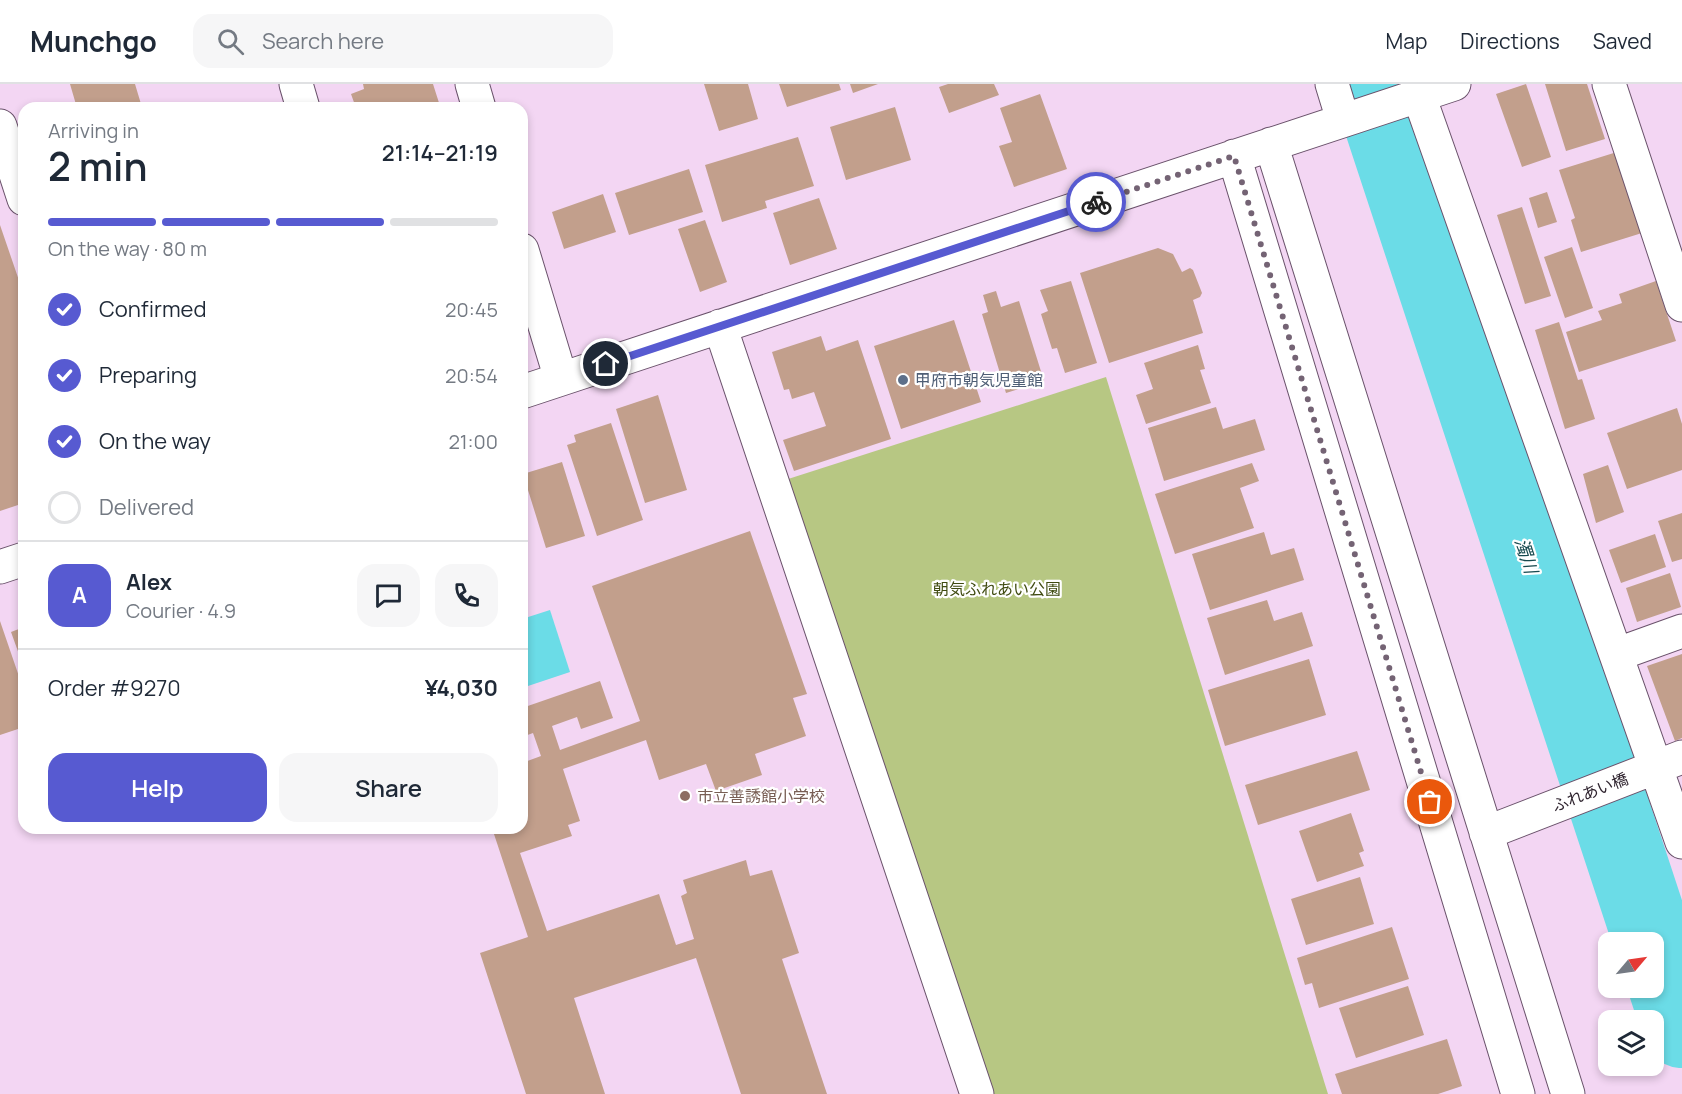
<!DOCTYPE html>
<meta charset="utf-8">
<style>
:root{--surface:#fff;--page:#f6f6f7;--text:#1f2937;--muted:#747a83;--line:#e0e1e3;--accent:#575ad1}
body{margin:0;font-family:Manrope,"Noto Sans JP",sans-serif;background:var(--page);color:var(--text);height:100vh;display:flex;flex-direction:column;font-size:22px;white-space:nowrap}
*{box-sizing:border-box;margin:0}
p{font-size:20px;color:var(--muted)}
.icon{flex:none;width:33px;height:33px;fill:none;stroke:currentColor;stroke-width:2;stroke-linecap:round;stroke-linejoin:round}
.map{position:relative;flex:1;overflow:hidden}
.details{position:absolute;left:18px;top:18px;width:510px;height:732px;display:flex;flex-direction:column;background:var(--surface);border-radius:18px;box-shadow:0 3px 9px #0003}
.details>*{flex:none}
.needle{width:39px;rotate:61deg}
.fabs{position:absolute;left:1598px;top:848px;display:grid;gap:12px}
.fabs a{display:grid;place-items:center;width:66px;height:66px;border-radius:12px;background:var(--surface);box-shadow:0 3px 9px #0003;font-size:30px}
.pin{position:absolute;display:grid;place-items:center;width:51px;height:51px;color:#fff;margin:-26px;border:3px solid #fff;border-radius:50%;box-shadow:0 2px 6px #0007}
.courier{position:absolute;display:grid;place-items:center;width:60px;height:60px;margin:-30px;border:4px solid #575ad1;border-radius:50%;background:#fff;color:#222;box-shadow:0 2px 8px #0007}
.overview em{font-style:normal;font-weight:600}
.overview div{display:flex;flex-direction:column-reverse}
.overview{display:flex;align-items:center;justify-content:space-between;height:102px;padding:0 30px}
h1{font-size:39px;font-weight:600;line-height:45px}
.bar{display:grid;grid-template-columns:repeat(4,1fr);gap:9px 6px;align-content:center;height:72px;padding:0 30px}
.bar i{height:8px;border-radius:4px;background:var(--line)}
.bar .on{background:var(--accent)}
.bar p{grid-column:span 4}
.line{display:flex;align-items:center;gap:15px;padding:0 30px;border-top:2px solid var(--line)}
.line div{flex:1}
.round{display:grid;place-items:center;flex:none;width:63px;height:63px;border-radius:18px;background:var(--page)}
ol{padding:0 30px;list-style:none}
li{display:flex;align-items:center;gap:18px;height:66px}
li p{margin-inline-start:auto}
li .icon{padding:6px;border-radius:50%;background:var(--accent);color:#fff;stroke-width:4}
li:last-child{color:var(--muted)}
li i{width:33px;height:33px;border:3px solid var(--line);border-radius:50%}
.cta{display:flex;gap:12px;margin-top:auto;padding:12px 30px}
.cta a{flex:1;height:69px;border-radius:18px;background:var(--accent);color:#fff;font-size:24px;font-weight:600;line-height:69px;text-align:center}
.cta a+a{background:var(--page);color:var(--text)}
header{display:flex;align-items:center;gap:36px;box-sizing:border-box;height:84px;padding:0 30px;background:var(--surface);border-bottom:2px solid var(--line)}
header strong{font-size:28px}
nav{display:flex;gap:33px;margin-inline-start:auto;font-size:21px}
.search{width:420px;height:54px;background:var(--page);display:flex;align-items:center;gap:15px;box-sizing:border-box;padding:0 21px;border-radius:18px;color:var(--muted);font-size:22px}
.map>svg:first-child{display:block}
</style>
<header>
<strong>Munchgo</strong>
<div class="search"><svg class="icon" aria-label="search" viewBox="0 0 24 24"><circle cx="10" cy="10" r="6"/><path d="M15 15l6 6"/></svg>Search here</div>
<nav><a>Map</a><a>Directions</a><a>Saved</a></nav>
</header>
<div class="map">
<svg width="1682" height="1010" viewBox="0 0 1682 1010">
<rect width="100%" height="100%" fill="#f3d6f3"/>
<path fill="#b7c783" d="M1106 293 1328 1010H989L785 396Z"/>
<path fill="#6bdce7" d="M550 526 570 588 522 604V535Z"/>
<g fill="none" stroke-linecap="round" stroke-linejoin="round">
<path stroke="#6bdce7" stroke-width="80" d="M1371 0 1682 944"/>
</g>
<path fill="#c29f8c" d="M70 0H135L141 20 128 24H77Z
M363 0H433L440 22 356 24 351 10 364 5Z
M704 0H748L758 35 719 47Z
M779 0H839L841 6 787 23Z
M850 0H878L853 9Z
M948 0H994L999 11 949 29 939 3Z
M1526 0 1551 73 1522 83 1496 10Z
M1545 0H1587L1605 55 1566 67Z
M1040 10 1067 85 1014 103 999 62 1012 58 1000 24Z
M895 23 911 76 846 96 830 43Z
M798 53 814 102 765 117 767 124 722 138 705 81Z
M1617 68 1642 149 1581 168 1571 136 1575 134 1559 86Z
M689 85 703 128 629 151 615 109Z
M1547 108 1557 138 1538 144 1529 114Z
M603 110 616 148 564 165 552 128Z
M819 114 837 165 790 181 773 129Z
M1522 123 1551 212 1525 220 1497 131Z
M705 136 727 198 700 208 678 145Z
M0 141 24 211V419L0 427Z
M1572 163 1593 224 1565 234 1544 173Z
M1158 164 1173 170 1182 188 1190 184 1193 186 1202 209 1200 213 1193 216 1203 249 1109 279 1080 189Z
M1071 197 1097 279 1065 289 1057 264 1052 265 1041 230 1048 227 1040 206Z
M1656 197 1676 257 1579 288 1566 248 1602 236 1598 227 1622 219 1619 210Z
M996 207 1001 223 1019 217 1044 297 1006 309 982 230 988 228 983 211Z
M954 236 981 318 901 345 874 262Z
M1559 238 1578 296 1582 295 1595 335 1565 345 1535 246Z
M821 252 826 267 858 256 891 355 794 387 783 356 826 342 814 308 792 315 789 305 784 306 772 268Z
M1198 261 1205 285 1200 286 1211 319 1146 340 1136 311 1153 305 1144 279Z
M658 311 687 406 645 419 616 325Z
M1216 323 1223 345 1255 335 1265 366 1164 397 1148 344Z
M1677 324 1682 340V386L1627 405 1607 349Z
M611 339 643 436 597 452 567 361 576 358 574 351Z
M562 378 585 452 546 464 523 390Z
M1252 379 1259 397 1240 404 1254 444 1175 470 1155 410Z
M1608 381 1624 428 1596 439 1583 390Z
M1682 429V475L1672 478 1658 437Z
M750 447 807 610 793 614 806 652 755 670 762 691 716 707 706 680 659 696 646 656 563 685 580 737 568 741 572 752 520 769 547 847 659 810 676 861 694 855 681 812 687 809 683 796 746 776 750 792 772 786 799 869 782 875 827 1010H741L696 874 574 914 605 1010H526L480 869 528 853 492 744H522V679L541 672 533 649 522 653V624L600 597 613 634 581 645 577 633 552 642 560 666 640 637 592 502Z
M1264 448 1271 471 1294 464 1304 496 1210 526 1192 470Z
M1655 450 1666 483 1621 499 1609 466Z
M1670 489 1681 523 1637 538 1626 504Z
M1267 516 1274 537 1302 528 1313 562 1225 591 1207 534Z
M0 537 24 607V643L0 651Z
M24 543V584L11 548Z
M1682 570V654L1675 657 1647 582Z
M1309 575 1326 631 1225 662 1208 606Z
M1357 667 1370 706 1258 741 1245 701Z
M1351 729 1364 767 1359 769 1364 782 1317 798 1299 747Z
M1360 793 1374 840 1306 861 1291 815Z
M1392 843 1409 895 1319 924 1312 899 1305 901 1297 874Z
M1408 902 1424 951 1356 974 1339 924Z
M1447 955 1462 1002 1438 1010H1342L1335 990Z"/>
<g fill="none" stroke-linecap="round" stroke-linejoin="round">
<g stroke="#6a526b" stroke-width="35">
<path id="minor" d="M296 0 303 24
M472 0 479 24
M1332 0 1343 36
M1609 0 1682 221
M1419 12 1682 758
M0 42 24 115
M1271 60 1568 1010
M1234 72 1518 1010
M522 166 561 295
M720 242 977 1010
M522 308 1454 0
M0 483 24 475
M1618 570 1682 547
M1486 749 1682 673"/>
</g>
<use href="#minor" stroke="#fff" stroke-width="33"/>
</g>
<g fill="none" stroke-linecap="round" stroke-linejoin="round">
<path stroke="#746374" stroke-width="6" stroke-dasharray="0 10.8" d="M1096 118 1234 72 1430 718"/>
<path stroke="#575ad1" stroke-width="8" d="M606 280 1096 118"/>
</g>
<circle fill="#5c6f8a" stroke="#fff" stroke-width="2" cx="903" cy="296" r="6"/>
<circle fill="#8d6e63" stroke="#fff" stroke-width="2" cx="685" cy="712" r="6"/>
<g text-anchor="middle" stroke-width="4.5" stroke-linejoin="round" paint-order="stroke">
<g font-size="16" fill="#4e5e75" stroke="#fff" text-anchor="start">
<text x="915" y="302">甲府市朝気児童館</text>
</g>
<g font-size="16" fill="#414c12" stroke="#fff">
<text x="997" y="511">朝気ふれあい公園</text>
</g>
<g font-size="16" fill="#302530" stroke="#fff">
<text transform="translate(1590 708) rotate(-21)" y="6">ふれあい橋</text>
</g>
<g font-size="16" fill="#785e54" stroke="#fff" text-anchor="start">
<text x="697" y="718">市立善誘館小学校</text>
</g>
<g font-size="18" font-style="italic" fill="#174a4f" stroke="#fff">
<text transform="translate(1526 472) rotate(72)" y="6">濁川</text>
</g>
</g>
</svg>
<div class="fabs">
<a><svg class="needle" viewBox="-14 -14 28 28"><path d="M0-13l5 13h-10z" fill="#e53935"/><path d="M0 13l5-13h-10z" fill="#747a83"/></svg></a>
<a><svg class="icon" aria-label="layers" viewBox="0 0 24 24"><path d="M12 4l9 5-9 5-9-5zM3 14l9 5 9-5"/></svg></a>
</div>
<div class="pin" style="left:1430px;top:718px;background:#ea580c"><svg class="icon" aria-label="bag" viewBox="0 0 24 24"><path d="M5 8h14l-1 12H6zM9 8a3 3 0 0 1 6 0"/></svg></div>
<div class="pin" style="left:606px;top:280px;background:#1f2937"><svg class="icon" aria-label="home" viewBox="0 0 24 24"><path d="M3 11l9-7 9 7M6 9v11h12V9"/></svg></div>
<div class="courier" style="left:1096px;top:118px"><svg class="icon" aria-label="bike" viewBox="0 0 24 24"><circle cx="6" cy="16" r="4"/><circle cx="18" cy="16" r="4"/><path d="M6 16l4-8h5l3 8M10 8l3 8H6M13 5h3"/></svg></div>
<section class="details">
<div class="overview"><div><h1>2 min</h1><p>Arriving in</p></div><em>21:14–21:19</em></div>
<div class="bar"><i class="on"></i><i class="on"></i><i class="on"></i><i></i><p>On the way · 80 m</p></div>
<ol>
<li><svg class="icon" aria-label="check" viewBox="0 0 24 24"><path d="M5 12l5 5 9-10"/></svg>Confirmed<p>20:45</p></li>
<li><svg class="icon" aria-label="check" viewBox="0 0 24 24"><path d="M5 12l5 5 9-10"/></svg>Preparing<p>20:54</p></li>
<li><svg class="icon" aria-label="check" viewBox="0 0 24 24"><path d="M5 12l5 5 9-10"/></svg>On the way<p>21:00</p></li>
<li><i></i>Delivered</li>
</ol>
<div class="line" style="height:108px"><b class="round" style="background:var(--accent);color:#fff">A</b><div><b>Alex</b><p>Courier · 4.9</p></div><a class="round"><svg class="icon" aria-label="chat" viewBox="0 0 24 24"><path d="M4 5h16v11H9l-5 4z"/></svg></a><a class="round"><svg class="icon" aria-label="phone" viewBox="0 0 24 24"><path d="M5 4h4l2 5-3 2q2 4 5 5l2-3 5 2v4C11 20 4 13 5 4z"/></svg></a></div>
<div class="line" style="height:78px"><div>Order #9270</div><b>¥4,030</b></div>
<div class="cta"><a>Help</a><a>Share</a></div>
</section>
</div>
